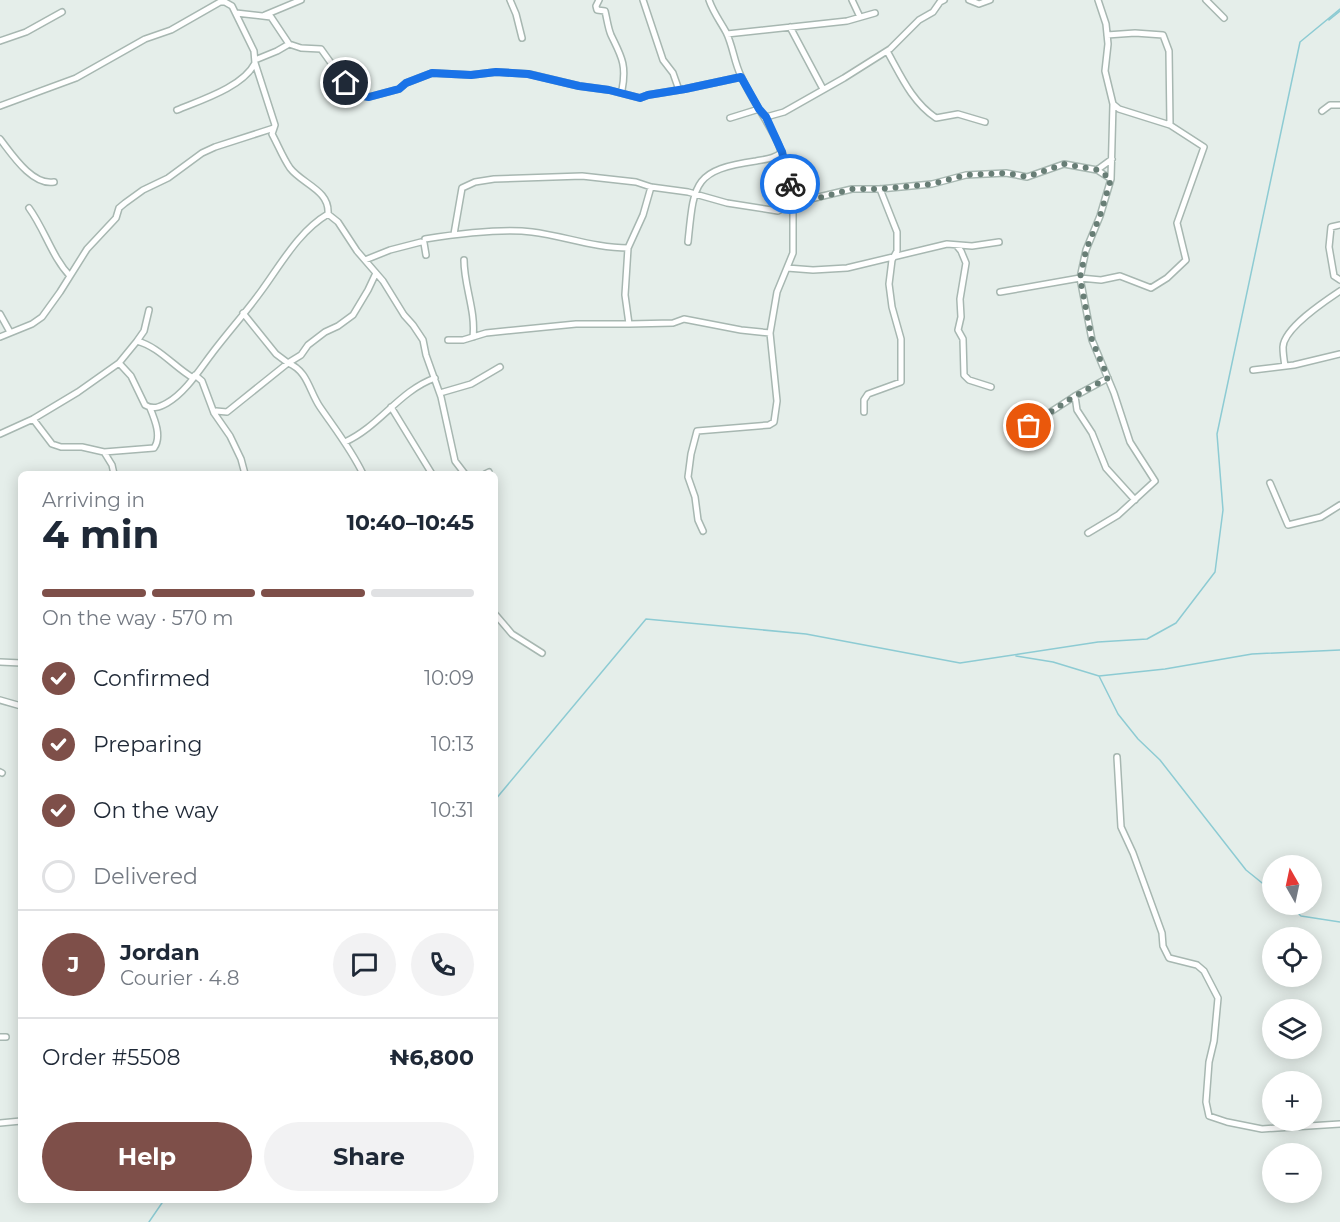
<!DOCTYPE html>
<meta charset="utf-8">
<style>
:root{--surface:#fff;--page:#f2f2f3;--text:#1f2937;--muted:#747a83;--line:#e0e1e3;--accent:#7e4f49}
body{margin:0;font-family:Montserrat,sans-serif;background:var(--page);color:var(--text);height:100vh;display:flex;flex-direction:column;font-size:22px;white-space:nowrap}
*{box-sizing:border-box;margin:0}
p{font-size:20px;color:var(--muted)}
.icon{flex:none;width:33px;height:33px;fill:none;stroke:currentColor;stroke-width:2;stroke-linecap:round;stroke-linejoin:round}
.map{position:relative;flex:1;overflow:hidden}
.details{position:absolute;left:18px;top:471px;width:480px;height:732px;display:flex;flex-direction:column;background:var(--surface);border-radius:9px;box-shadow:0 3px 15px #0003}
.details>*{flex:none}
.needle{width:39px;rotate:351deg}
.buttons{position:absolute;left:1262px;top:855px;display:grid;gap:12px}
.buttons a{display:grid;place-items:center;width:60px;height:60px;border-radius:50%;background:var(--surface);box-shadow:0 3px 15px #0003;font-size:30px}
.pin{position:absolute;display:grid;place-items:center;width:51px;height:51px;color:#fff;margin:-26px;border:3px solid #fff;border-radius:50%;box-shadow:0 2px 6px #0007}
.courier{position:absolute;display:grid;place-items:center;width:60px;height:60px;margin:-30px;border:4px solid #1a73e8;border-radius:50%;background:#fff;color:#222;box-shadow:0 2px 8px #0007}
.overview em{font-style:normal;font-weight:700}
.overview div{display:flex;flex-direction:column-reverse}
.overview{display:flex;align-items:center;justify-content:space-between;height:102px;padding:0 24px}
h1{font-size:39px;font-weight:700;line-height:45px}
.bar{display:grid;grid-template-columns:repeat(4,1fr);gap:9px 6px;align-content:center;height:72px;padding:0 24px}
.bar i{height:8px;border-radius:4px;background:var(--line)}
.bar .on{background:var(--accent)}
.bar p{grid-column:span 4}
.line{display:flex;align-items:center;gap:15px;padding:0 24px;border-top:2px solid var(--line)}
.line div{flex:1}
.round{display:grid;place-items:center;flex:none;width:63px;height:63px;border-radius:32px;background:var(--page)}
ol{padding:0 24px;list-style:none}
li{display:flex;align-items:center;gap:18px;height:66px}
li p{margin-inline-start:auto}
li .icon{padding:6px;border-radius:50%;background:var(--accent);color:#fff;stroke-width:4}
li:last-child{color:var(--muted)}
li i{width:33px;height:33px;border:3px solid var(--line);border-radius:50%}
.action{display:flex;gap:12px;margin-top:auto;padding:12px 24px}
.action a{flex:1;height:69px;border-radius:36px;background:var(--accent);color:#fff;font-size:24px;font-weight:700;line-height:69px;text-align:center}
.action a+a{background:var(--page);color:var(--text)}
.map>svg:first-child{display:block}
</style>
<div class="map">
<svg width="1340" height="1222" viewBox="0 0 1340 1222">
<rect width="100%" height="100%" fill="#e5eeea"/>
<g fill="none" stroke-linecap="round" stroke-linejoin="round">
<path stroke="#8dcbd3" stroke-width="1.5" d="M1329 20 1340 11
M1016 656 1053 662 1099 676 1165 669 1252 654 1340 650
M1099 676 1118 714 1138 739 1160 760 1246 870 1272 891
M495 800 646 619 806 634 960 663 1098 642 1147 639 1176 623 1215 572 1223 510 1217 434 1300 42 1340 9
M1288 904 1301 916 1340 922
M149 1222 164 1200"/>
<g stroke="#a7b7b1" stroke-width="8">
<path id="street" d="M510 0 516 14 522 38
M599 0 596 6 597 10 605 11C607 19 608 28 611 35 621 56 627 64 622 90L618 92
M643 0 663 60 673 73 679 90
M709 0C713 12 720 21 726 32 733 46 734 62 741 76 751 99 766 118 777 141 786 160 787 184 798 202L852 189H880L932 184 966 175 1006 173 1027 177 1064 164 1097 170 1111 179 1100 216 1086 250 1080 278 1092 340 1114 393 1130 442 1155 481 1118 515 1088 533
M852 0 860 17
M969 0 979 4 990 0
M1206 0 1224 18
M236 13 271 17 289 44 301 48 321 49 351 91 358 95 369 97 399 89 406 83 432 73 471 75 496 72 529 74 579 86 609 90 640 98 648 95 685 89 741 77
M265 15 301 0
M790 27 823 89
M727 34 847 21 875 13
M1107 35 1135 33 1163 35 1169 51 1170 125
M0 41 26 32 62 12
M887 51C901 76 912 102 936 118L958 114 985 122
M255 60 277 51 289 44
M0 106 76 78 145 39 171 30 220 2H225L232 6 254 51 255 63 275 125 272 134C278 145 283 158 290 168 302 184 330 190 328 214 299 231 281 264 262 290 247 311 229 331 213 352 200 369 186 392 167 403 160 407 153 410 145 405L131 376 119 363
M177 110C201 100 243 87 255 63
M1322 111 1330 105H1340
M766 117 784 112 844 78 890 49 919 20 933 12 940 2 944 0
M730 118 759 109
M0 139C11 153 32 186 54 182
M1097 170 1112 159
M1111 179 1113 104
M29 208C45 230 52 257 70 276
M328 214 338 222 357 251 383 281 404 315 413 325 423 340 426 355 441 397 455 461 465 474
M1340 225 1331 227 1329 247 1334 276 1340 280
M454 234 462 188 475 182 494 179 582 176 636 182 651 187 688 192 727 203 778 211 793 204
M425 239C457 234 500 228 532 232 564 236 595 248 628 248L625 295 629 324H576L486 333 463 340H448
M688 242C694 183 693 170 756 161 766 159 774 159 782 152
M956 245 961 251 966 263 960 299 961 317 958 330 963 339 964 375 969 380 991 387
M628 248 643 215 651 187
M365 260 390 250 421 242 424 243 426 255
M464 260C464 286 476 311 473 337
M787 268 813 270 847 268 947 244 972 246 999 242
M1000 292 1080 278 1101 280 1120 276 1151 288 1167 278 1186 260 1177 223 1204 147 1170 125 1119 109 1113 104 1105 71 1108 44 1106 24 1098 0
M243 313 276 354 288 363 301 355 308 345 325 332 338 326 353 315 368 290 376 273
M0 314 10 332
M629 324 673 323 684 319 741 330 770 333
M0 337 32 324 42 317 60 292 87 249 116 218 119 208 125 203 143 190 168 178 202 153 215 147 274 128
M137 341 144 331 149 310
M1285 366C1284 360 1283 353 1283 347 1284 328 1325 301 1340 291
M1253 370 1294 365 1340 354
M195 375 202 381 214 413 230 436 241 459 245 474
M440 393 471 384 500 367
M1075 396 1077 410 1092 433 1106 468 1135 500
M391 407 432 474
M864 412V400L868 394 901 382V339L892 307 889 284 892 260 897 251V232L880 189
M214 413 216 411 227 412 288 363C308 371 309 391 320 407 335 429 351 449 363 474
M33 419 52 444 61 447H82L104 452 112 465 114 474
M1029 426 1075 396 1108 378
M0 434 33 419 78 392 119 363 137 341C159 347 173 366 193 378
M345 442C380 426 399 391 435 378
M104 452 154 448C162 437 155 420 150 408
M485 474 489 472
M1270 483 1288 525 1321 517 1340 505
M703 531 698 520 695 497 688 477 691 454 697 431 769 425 774 422 777 401 770 333 777 292 793 253V204L797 201
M495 614 512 634 542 653
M0 662 21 663
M0 700 21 706
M1117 757 1121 827 1133 853 1162 933 1163 946 1169 958 1197 965 1204 971 1218 998 1214 1041 1209 1062 1206 1102 1209 1116 1227 1122 1262 1129 1340 1124
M0 772 2 773
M0 1037H6
M0 1123 21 1121"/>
</g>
<use href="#street" stroke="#fff" stroke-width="5"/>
</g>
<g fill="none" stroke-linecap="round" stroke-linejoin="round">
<path stroke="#687e76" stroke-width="6" stroke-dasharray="0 10.8" d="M790 184 797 201 803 202 852 189H880L932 184 966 175 1006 173 1027 177 1064 164 1098 170 1111 179 1100 216 1086 250 1080 278 1092 340 1108 378 1075 396 1029 426"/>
<path stroke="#1a73e8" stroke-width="8" d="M346 83 351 91 358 95 369 97 399 89 406 83 432 73 471 75 496 72 528 74 579 86 609 90 640 98 648 95 685 89 741 77 759 109 766 117 782 152 790 184"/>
</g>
</svg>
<div class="buttons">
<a><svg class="needle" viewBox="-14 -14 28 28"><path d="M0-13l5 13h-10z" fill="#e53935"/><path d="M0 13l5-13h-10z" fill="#747a83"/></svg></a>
<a><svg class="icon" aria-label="locate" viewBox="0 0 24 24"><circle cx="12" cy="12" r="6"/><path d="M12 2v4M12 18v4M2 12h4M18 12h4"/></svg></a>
<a><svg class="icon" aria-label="layers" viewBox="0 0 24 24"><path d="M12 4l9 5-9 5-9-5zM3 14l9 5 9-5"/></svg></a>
<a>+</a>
<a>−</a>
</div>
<div class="pin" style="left:1029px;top:426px;background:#ea580c"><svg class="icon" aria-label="bag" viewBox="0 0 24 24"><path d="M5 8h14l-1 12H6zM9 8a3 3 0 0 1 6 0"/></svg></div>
<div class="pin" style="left:346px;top:83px;background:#1f2937"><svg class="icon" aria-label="home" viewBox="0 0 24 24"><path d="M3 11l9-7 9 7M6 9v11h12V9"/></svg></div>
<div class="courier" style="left:790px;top:184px"><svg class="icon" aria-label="bike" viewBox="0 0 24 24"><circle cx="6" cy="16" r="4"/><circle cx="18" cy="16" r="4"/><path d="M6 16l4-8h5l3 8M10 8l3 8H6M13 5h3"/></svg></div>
<section class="details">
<div class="overview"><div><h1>4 min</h1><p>Arriving in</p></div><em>10:40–10:45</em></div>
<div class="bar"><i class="on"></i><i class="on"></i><i class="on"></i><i></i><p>On the way · 570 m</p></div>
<ol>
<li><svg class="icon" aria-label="check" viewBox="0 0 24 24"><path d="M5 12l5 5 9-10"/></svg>Confirmed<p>10:09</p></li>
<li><svg class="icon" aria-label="check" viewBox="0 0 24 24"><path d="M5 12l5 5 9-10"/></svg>Preparing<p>10:13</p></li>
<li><svg class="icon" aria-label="check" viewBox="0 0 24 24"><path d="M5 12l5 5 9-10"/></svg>On the way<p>10:31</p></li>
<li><i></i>Delivered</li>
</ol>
<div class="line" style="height:108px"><b class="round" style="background:var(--accent);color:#fff">J</b><div><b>Jordan</b><p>Courier · 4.8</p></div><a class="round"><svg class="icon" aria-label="chat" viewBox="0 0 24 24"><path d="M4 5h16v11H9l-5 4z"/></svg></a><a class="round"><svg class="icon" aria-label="phone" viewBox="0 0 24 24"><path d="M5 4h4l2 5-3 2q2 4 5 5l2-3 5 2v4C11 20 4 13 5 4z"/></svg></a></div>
<div class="line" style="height:78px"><div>Order #5508</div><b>₦6,800</b></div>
<div class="action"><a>Help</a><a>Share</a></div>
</section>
</div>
